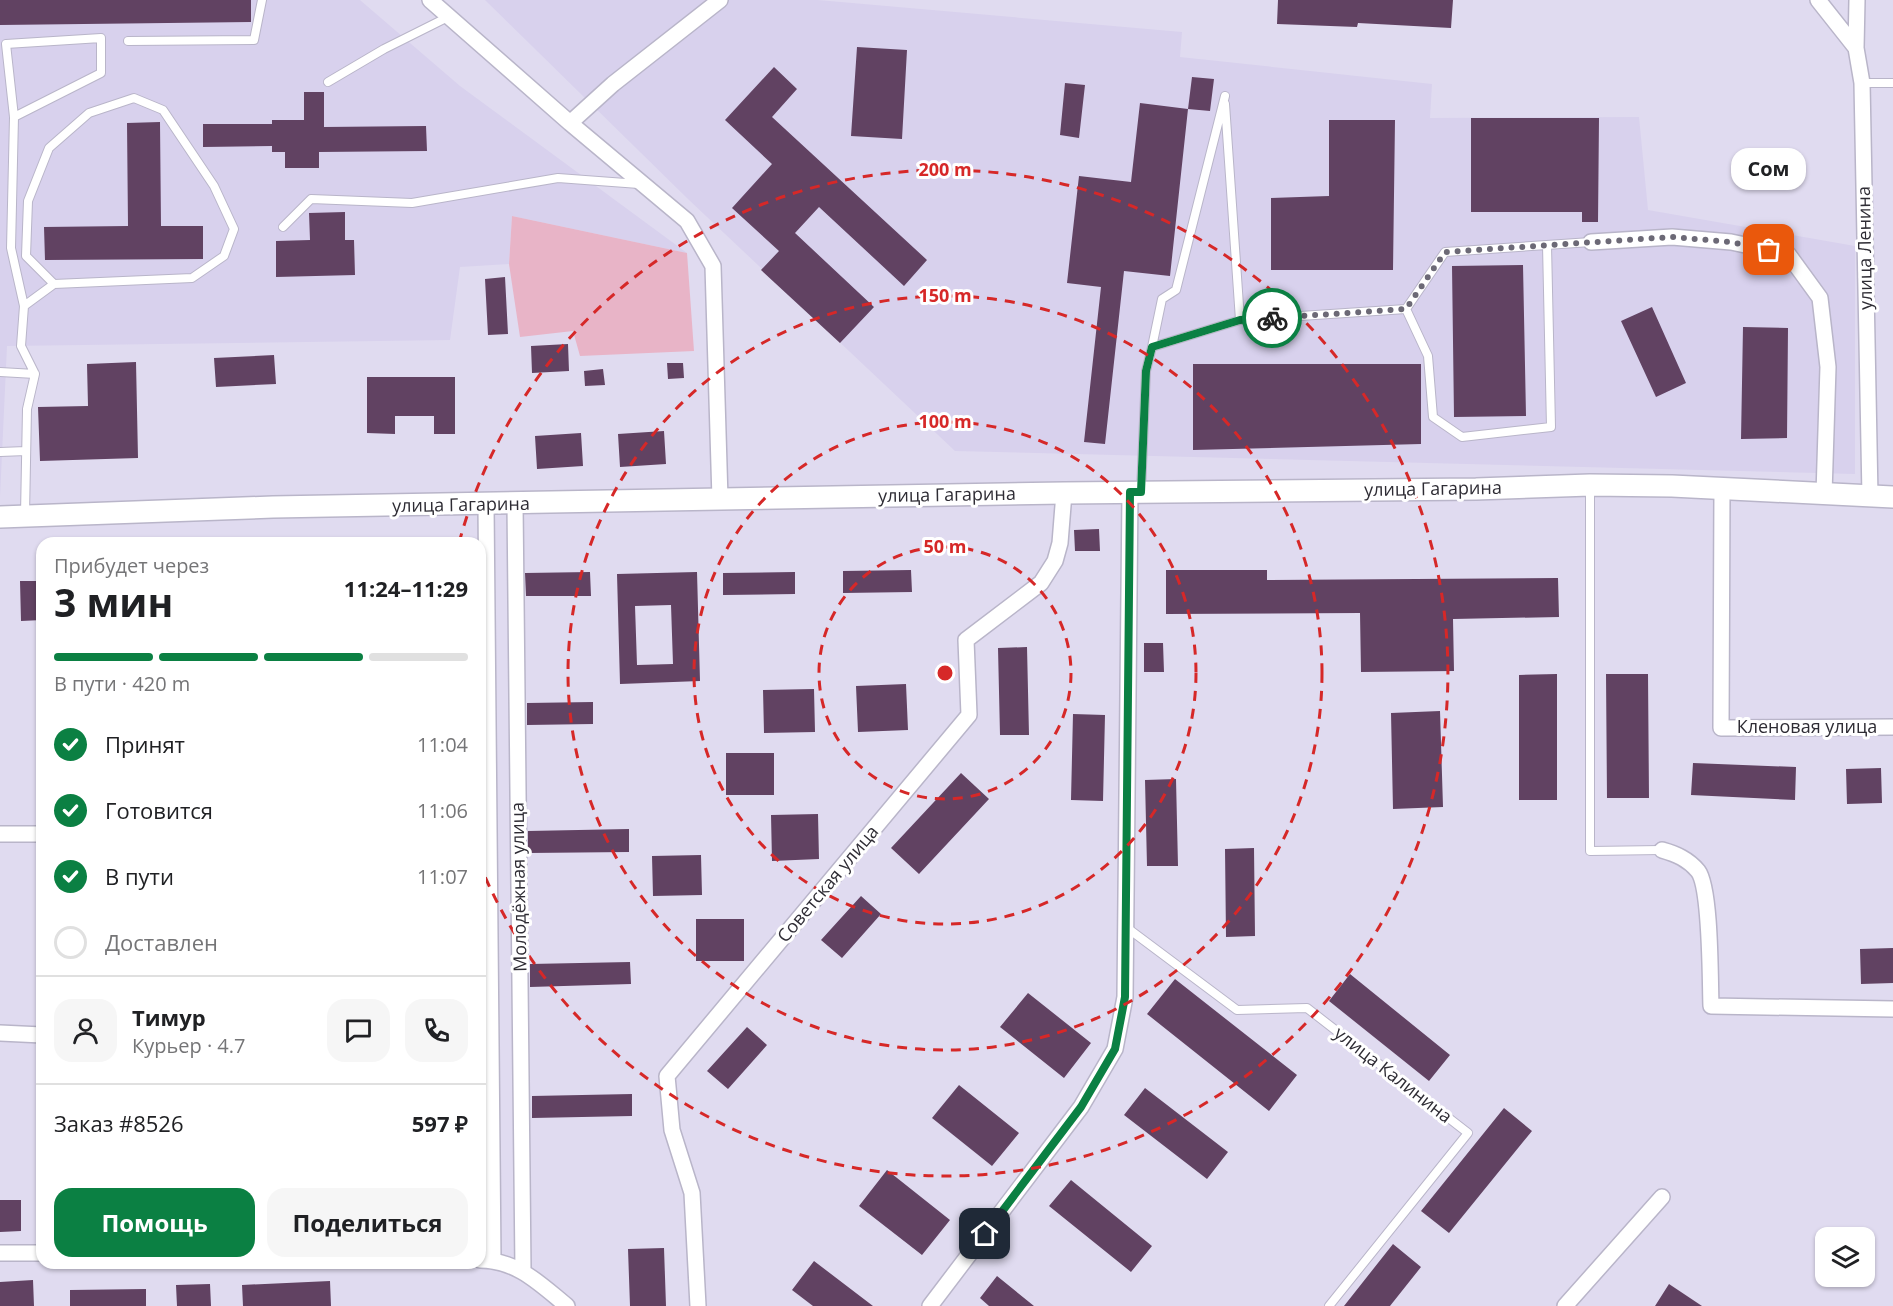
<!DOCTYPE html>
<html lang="ru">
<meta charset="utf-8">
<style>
:root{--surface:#fff;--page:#f6f6f6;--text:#202124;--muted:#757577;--line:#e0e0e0;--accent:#0b8043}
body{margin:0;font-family:"Open Sans",sans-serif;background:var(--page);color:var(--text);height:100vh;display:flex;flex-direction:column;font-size:22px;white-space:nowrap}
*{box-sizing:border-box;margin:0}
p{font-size:20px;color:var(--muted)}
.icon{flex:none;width:33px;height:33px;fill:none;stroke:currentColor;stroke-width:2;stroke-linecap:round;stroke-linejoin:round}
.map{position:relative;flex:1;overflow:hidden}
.side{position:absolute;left:36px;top:537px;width:450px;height:732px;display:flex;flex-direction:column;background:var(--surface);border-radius:18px;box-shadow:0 2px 4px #0004}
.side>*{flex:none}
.buttons{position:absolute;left:1815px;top:1227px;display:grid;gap:12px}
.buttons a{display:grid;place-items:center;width:60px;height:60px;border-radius:12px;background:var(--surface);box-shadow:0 2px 4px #0004;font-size:30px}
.pin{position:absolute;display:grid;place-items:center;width:51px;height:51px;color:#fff;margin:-26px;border-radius:12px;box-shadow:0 3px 9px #0006}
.courier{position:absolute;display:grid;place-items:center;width:60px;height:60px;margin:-30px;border:4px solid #0b8043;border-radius:50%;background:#fff;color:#222;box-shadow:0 2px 8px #0007}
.bubble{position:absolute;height:42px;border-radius:18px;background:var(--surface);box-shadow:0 2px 4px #0004;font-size:20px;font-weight:700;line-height:42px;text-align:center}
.head em{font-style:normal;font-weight:700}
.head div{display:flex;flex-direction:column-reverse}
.head{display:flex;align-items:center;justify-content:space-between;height:102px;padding:0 18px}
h1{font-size:39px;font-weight:700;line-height:45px}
.bar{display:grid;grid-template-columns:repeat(4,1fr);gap:9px 6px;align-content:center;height:72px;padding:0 18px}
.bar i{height:8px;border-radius:4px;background:var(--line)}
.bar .on{background:var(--accent)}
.bar p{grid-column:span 4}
.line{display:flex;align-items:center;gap:15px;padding:0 18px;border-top:2px solid var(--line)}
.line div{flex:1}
.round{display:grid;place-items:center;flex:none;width:63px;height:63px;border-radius:18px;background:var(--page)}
ol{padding:0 18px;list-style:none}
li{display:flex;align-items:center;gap:18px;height:66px}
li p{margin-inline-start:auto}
li .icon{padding:6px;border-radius:50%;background:var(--accent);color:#fff;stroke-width:4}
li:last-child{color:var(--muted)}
li i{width:33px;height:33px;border:3px solid var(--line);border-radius:50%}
.button{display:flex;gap:12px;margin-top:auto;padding:12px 18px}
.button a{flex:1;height:69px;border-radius:18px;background:var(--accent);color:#fff;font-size:24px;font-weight:700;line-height:69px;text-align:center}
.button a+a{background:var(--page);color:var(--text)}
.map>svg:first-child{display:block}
</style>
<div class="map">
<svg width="1893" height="1306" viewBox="0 0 1893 1306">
<rect width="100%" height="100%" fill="#e0dbf0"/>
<path fill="#d8d1ed" d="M0 0H360L460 86 687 253 512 216 509 264 460 267 450 340 7 346 0 497Z
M485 0H818L1182 32 1180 57 1432 84 1430 118 1639 117 1648 210 1855 246V474L955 451 689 200Z"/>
<path fill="#e8b4c7" d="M512 216 687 253 694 351 580 356 573 331 520 337 509 264Z"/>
<path fill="#614262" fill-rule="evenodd" d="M0 0H251V22L0 25Z
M1278 0H1453L1451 28 1358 23 1357 27 1277 24Z
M857 47 907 50 902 139 851 136Z
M774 67 797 89 772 117 927 260 904 286 819 207 795 233 874 307 840 343 761 270 779 251 732 208 772 164 725 120Z
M1192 77 1214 79 1210 111 1188 109Z
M1065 83 1085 85 1079 138 1060 135Z
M304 92H324V127L426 126 427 151 319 152V168H285V152H272V146L203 147V124H272V120H304Z
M1140 103 1188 109 1170 276 1124 271 1105 444 1084 442 1101 287 1067 283 1079 176 1131 182Z
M1471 118H1599L1598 222H1582V212H1471Z
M1329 120H1395L1393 270H1271V198L1329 196Z
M160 122 161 226H203V259L45 260 44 227 128 226 127 123Z
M345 212V240H354L355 275 276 277V241L310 240 309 213Z
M1523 265 1526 416 1454 417 1452 266Z
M505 277 508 334 488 335 485 279Z
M1652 307 1686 383 1656 397 1621 321Z
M1743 327 1788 328 1787 438 1741 439Z
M568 344 569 371 532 373 531 346Z
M274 355 276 384 216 387 214 358Z
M136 362 138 458 40 461 38 407 88 406 87 364Z
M667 363H683L684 378 668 379Z
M1193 364H1421V444L1193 450Z
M603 369 605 385 585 386 584 371Z
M367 377H455V434H434V416H395V434L367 433Z
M664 431 666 464 620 467 618 434Z
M581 433 583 466 537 469 535 436Z
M1099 529 1100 551H1075L1074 530Z
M911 570 912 592 843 593V571Z
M1166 570H1267V580L1558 578 1559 617 1453 619 1454 671 1361 672 1360 613 1166 614Z
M590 572 591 596H526L525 573Z
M697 572 700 681 620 684 617 574ZM671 605 673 664 637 665 635 606Z
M795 572V594L723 595V573Z
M20 581H42V620L21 621Z
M1144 643H1163L1164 672H1144Z
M1027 647 1029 735H1000L998 648Z
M1557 674V800H1519V675Z
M1606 674H1648L1649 798H1607Z
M906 684 908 730 858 732 856 686Z
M814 689 815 732 764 733 763 690Z
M593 702V724L527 725V703Z
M1440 711 1443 807 1393 809 1391 713Z
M1073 714 1105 715 1103 801 1071 800Z
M726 753H774V795H726Z
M1693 763 1796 767 1795 800 1691 795Z
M1881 768 1882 803 1847 804 1846 769Z
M961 773 989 799 919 874 891 848Z
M1176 779 1178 866H1147L1145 780Z
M818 814 819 859 772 861 771 815Z
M629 829V852L528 853V831Z
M1254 848 1255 936 1226 937 1225 849Z
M701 855 702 895 653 896 652 856Z
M861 896 881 914 842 958 821 940Z
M696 919H744V961H696Z
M1893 948V983L1861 984 1860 949Z
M630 962 631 984 530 987V964Z
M1350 974 1450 1055 1429 1081 1329 1001Z
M1175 979 1297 1075 1269 1111 1147 1014Z
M1028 993 1091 1043 1064 1078 1000 1027Z
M747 1027 767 1045 728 1089 707 1071Z
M959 1085 1019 1133 992 1166 932 1118Z
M1145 1088 1228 1152 1207 1179 1124 1115Z
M632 1094V1116L532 1118V1096Z
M1504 1108 1532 1131 1449 1233 1421 1211Z
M887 1170 950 1220 922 1255 859 1206Z
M1071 1180 1152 1246 1131 1272 1049 1206Z
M0 1200H21V1231L0 1232Z
M1393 1244 1421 1267 1390 1306H1344Z
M664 1248 666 1306H630L628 1249Z
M814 1261 873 1306H813L792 1290Z
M997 1276 1034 1306H989L980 1298Z
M33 1280 34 1306H0V1282Z
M330 1281 331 1306H243L242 1285Z
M210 1284 211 1306H177L176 1285Z
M1669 1284 1702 1306H1655Z
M146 1289V1306H70V1290Z"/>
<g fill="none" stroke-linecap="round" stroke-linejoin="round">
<g stroke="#b9b5c9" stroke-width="10">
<path id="service" d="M128 41 254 40 262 0
M328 82 384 49 448 17
M1862 83H1893
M1225 104 1240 320
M14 117 101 73V38L6 44 14 117 11 248 24 306 21 346 35 374 27 409 25 515
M283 227 311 199 412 203 558 178 639 184
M24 306 54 284 192 278 224 256 234 229 214 186 163 110 134 98 89 113 49 148 28 201 26 256 54 284
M1406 309 1428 356 1433 417 1462 437 1551 427 1547 245
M1152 347 1162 299 1176 290 1225 96
M0 372 35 374
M0 452 26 451
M1590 487V851L1662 850
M1141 491 1146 371 1152 347 1240 320 1406 309 1445 252 1591 242
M1126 927 1237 1010 1307 1008 1468 1133 1329 1306"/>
</g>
<g stroke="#b9b5c9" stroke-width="18">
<path id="minor" d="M430 0 570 123 687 221 713 266 720 499
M1818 0 1856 48
M1857 0 1856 48 1862 83 1870 496
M570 123 613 84 720 0
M1591 242 1672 237 1731 242 1788 254 1820 298 1828 367 1824 494
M1722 488 1721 728 1893 727
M515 504 523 1270
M486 505 493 1260
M0 834H42
M1662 850C1676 854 1688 859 1698 871 1711 888 1710 980 1711 1006L1893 1009
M0 1033 42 1035
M0 1253H42
M480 1260C517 1260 540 1284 567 1306
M698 1306 692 1193 672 1130 667 1076 969 715 966 640 1041 583 1055 561 1060 543 1064 493
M930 1306 1081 1107 1115 1049 1125 997 1130 492
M1565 1306 1662 1197"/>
</g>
<g stroke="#b9b5c9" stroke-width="24">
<path id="secondary" d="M0 517 273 507 1064 493 1476 489 1590 485 1672 486 1893 497"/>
</g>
<use href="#service" stroke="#fff" stroke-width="8"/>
<use href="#minor" stroke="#fff" stroke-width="15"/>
<use href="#secondary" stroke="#fff" stroke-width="21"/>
</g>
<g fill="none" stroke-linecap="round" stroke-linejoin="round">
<path stroke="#6c6976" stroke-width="6" stroke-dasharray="0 10.8" d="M1272 318 1406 309 1445 252 1672 237 1731 242 1769 250"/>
<path stroke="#0b8043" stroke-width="8" d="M985 1234 1081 1107 1115 1049 1125 997 1130 492H1141L1146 371 1152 347 1240 320 1272 318"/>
</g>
<g fill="none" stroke="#d62828" stroke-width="3" stroke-dasharray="10 8">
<circle cx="945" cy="673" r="126"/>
<circle cx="945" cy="673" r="251"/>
<circle cx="945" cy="673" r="377"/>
<path d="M459 543A503 503 0 1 1 480 865"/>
</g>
<g text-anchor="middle" stroke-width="6" stroke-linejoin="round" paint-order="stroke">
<g font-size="18" fill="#2e2c34" stroke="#fff">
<text transform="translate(1865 248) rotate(-91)" y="6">улица Ленина</text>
<text transform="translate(1433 489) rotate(-1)" y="6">улица Гагарина</text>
<text transform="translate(947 495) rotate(-1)" y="6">улица Гагарина</text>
<text transform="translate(461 505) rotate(-1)" y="6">улица Гагарина</text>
<text x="1807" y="733">Кленовая улица</text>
<text transform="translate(828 884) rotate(-50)" y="6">Советская улица</text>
<text transform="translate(519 887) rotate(-91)" y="6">Молодёжная улица</text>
<text transform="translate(1393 1075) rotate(38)" y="6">улица Калинина</text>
</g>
</g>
<circle cx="945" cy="673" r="9" fill="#d62828" stroke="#fff" stroke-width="3"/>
<g font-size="18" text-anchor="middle" font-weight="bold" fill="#d62828" stroke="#fff" stroke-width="6" stroke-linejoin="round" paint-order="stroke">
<text x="945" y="176">200 m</text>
<text x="945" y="302">150 m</text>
<text x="945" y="428">100 m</text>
<text x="945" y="553">50 m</text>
</g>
</svg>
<div class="buttons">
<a><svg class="icon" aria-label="layers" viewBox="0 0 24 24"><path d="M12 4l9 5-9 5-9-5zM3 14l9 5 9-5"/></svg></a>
</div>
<div class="pin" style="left:1769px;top:250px;background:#ea580c"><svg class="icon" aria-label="bag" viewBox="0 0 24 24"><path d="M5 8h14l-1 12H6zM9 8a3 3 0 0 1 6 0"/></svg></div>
<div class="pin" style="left:985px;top:1234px;background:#1f2937"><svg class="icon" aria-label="home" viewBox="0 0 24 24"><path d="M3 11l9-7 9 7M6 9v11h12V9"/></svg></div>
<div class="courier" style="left:1272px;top:318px"><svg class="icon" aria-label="bike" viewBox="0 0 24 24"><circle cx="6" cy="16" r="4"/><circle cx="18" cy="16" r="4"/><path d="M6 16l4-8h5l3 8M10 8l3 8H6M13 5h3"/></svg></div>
<div class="bubble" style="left:1731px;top:148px;width:75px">Сом</div>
<section class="side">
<div class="head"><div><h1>3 мин</h1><p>Прибудет через</p></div><em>11:24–11:29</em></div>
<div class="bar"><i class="on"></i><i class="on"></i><i class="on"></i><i></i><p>В пути · 420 m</p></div>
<ol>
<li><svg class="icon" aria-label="check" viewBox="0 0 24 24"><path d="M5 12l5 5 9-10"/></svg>Принят<p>11:04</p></li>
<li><svg class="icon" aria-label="check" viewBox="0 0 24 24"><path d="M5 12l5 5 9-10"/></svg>Готовится<p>11:06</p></li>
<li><svg class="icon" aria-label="check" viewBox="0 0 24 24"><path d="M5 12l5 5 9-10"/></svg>В пути<p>11:07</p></li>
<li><i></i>Доставлен</li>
</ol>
<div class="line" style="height:108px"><a class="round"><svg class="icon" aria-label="person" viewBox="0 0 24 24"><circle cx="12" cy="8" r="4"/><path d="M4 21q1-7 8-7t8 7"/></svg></a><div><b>Тимур</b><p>Курьер · 4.7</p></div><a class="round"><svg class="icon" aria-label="chat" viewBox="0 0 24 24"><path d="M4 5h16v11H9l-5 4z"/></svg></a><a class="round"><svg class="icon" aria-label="phone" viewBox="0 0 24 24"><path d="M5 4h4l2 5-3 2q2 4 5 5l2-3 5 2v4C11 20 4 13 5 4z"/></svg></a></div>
<div class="line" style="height:78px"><div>Заказ #8526</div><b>597 ₽</b></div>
<div class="button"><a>Помощь</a><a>Поделиться</a></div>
</section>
</div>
